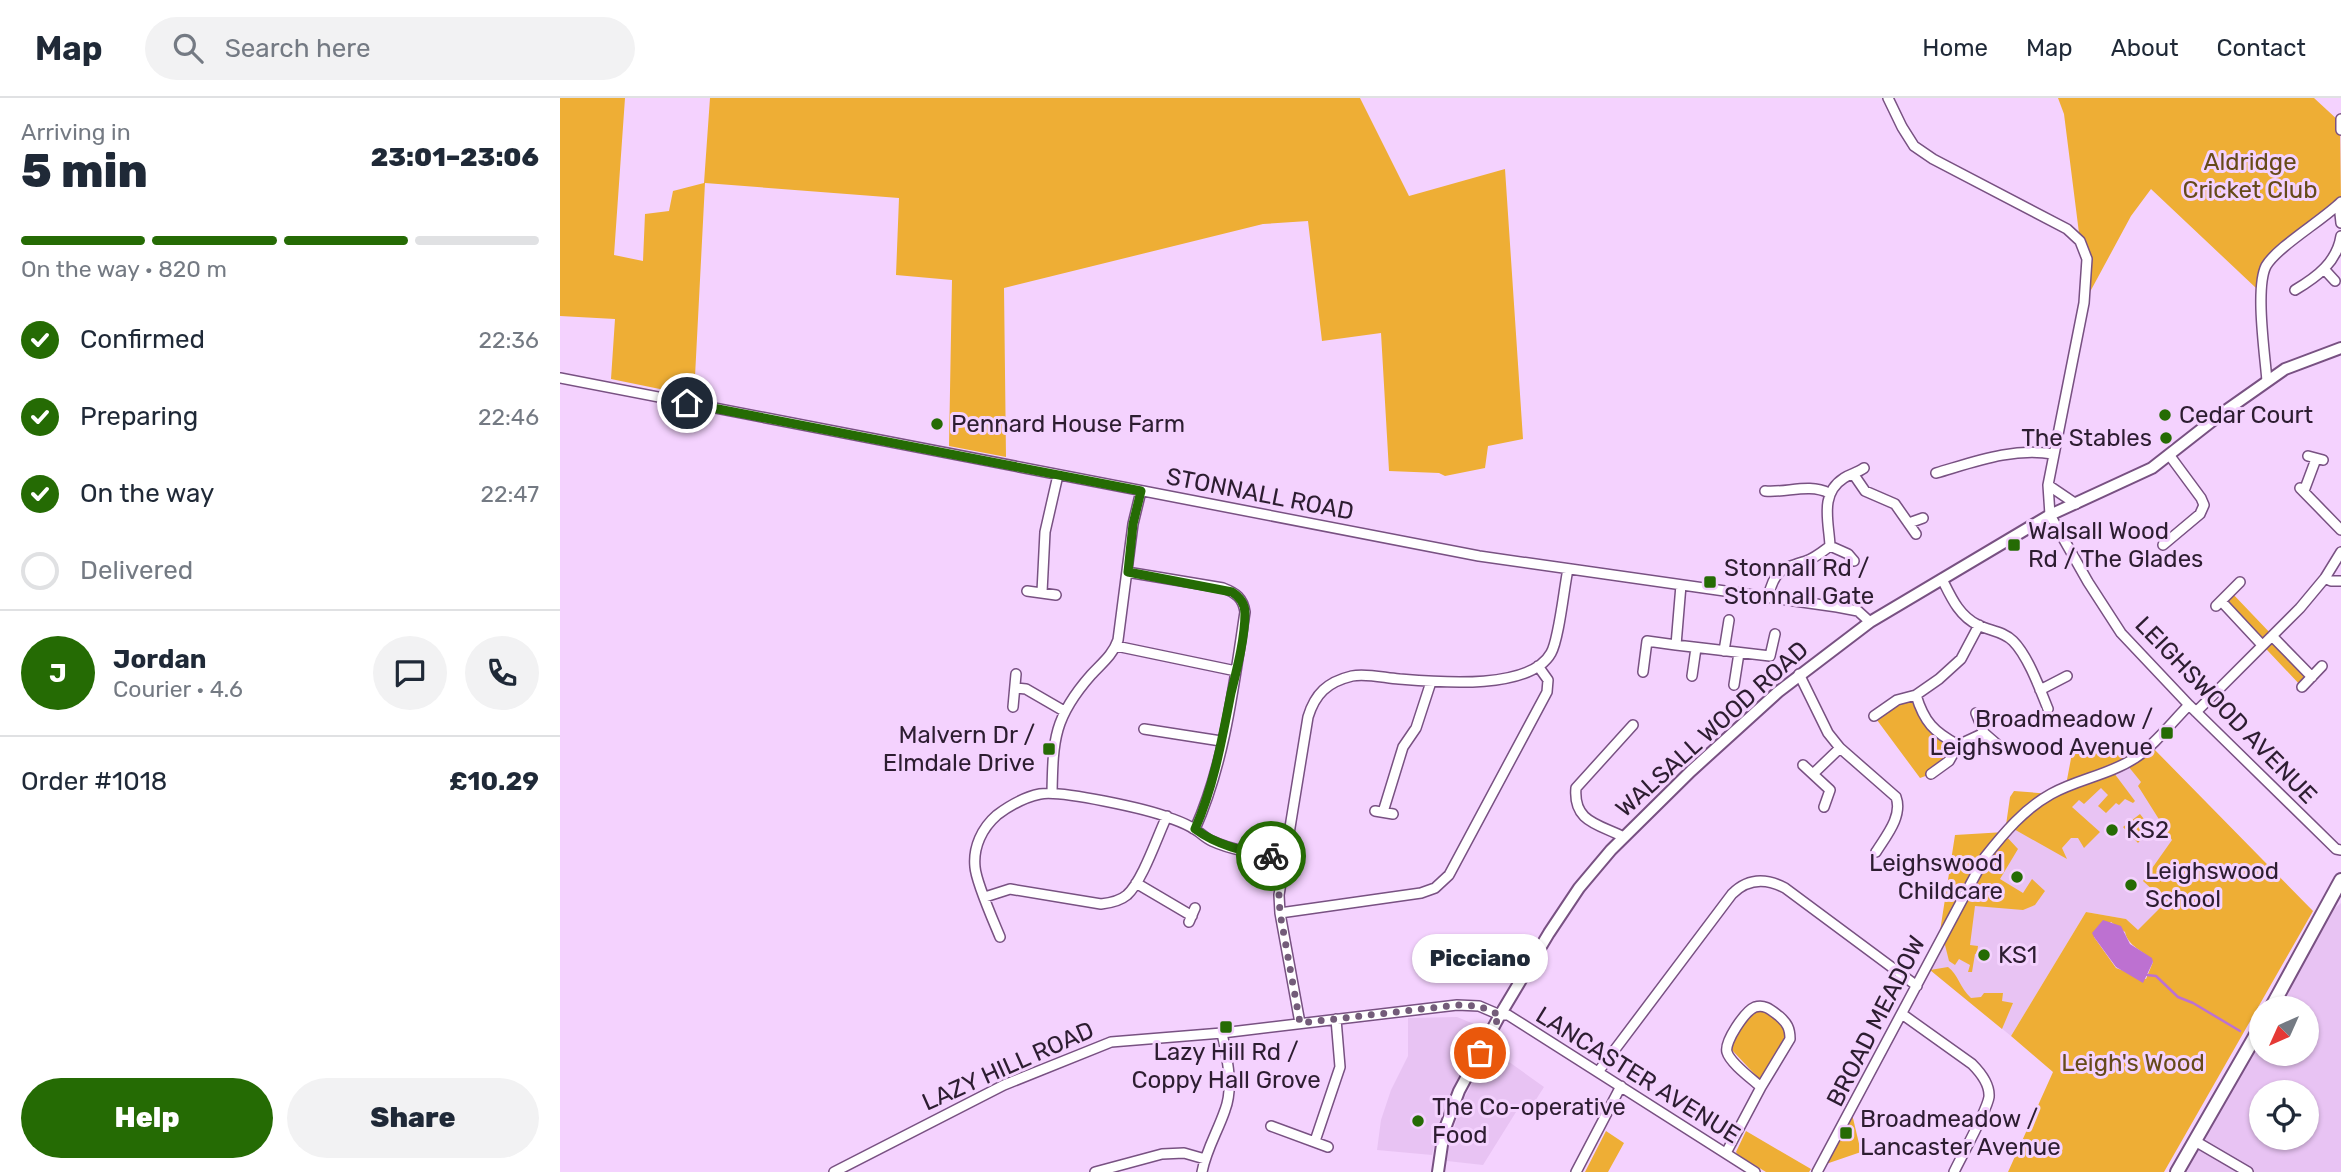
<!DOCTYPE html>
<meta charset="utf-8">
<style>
:root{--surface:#fff;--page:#f2f2f3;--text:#1f2937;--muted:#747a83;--line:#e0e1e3;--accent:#256b04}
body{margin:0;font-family:Rubik,sans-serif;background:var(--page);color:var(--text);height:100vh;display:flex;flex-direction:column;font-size:26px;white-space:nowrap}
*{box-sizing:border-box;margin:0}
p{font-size:23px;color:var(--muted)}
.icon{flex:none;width:38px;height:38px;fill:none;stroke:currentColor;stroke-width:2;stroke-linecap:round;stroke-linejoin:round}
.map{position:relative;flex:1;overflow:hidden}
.panel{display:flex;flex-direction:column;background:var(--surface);width:560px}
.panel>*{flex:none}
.needle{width:46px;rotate:225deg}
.controls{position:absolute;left:1689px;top:898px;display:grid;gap:14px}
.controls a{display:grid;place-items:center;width:70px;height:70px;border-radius:50%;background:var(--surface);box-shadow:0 2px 5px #0004;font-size:35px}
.pin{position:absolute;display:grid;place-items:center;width:60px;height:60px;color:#fff;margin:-30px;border:4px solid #fff;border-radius:50%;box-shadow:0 2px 7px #0007}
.courier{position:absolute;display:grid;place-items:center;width:70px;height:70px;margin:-35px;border:5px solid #256b04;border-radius:50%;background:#fff;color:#222;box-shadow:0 2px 9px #0007}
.bubble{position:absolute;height:49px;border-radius:24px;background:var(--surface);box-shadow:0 2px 5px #0004;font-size:23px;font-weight:800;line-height:49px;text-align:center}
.headline em{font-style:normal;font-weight:800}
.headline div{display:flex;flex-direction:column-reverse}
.headline{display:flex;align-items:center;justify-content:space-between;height:119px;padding:0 21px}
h1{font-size:46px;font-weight:800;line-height:52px}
.bar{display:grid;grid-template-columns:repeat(4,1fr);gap:10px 7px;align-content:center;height:84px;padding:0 21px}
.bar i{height:9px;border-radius:5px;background:var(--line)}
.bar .current{background:var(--accent)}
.bar p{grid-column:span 4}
.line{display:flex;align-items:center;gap:18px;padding:0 21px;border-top:2px solid var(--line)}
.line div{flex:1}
.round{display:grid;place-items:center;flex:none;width:74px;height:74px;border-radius:37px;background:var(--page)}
ol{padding:0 21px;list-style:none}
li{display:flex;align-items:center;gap:21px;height:77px}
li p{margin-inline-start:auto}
li .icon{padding:7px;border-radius:50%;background:var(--accent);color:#fff;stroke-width:4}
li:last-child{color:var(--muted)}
li i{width:38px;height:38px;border:4px solid var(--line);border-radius:50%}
.action{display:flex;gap:14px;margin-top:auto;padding:14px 21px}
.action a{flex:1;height:80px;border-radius:42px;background:var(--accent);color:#fff;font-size:28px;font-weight:800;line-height:80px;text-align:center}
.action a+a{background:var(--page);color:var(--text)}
header{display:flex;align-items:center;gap:42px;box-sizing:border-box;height:98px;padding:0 35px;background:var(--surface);border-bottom:2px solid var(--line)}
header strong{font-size:33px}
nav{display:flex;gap:38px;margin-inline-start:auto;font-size:24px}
.search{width:490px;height:63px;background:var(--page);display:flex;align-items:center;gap:18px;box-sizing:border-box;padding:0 24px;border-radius:38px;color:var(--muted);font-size:26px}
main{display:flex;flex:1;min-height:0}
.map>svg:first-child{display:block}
</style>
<header>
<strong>Map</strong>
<div class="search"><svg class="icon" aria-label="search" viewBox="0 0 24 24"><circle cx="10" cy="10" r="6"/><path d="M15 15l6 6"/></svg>Search here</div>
<nav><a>Home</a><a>Map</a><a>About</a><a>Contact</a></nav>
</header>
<main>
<section class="panel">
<div class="headline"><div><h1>5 min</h1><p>Arriving in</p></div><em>23:01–23:06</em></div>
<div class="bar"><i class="current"></i><i class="current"></i><i class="current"></i><i></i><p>On the way · 820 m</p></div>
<ol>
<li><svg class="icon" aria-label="check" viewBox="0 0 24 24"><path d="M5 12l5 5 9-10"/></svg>Confirmed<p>22:36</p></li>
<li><svg class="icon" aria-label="check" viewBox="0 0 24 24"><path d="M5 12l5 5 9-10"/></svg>Preparing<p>22:46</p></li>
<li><svg class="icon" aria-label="check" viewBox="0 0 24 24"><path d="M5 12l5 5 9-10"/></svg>On the way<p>22:47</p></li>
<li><i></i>Delivered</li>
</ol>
<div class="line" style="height:126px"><b class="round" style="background:var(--accent);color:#fff">J</b><div><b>Jordan</b><p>Courier · 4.6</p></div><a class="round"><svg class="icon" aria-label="chat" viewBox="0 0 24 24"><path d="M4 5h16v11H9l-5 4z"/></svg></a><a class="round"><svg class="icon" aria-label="phone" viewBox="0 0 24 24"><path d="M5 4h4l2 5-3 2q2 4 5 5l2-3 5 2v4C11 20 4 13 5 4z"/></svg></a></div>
<div class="line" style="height:91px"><div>Order #1018</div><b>£10.29</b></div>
<div class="action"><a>Help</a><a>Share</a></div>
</section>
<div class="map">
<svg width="1781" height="1074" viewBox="0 0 1781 1074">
<rect width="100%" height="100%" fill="#f4d2fe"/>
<path fill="#e8c3f3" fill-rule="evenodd" d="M1582 659 1753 813 1684 931 1566 821 1526 814 1451 938 1370 872 1384 843 1445 737 1492 699 1561 673Z
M1781 805V1074H1624L1701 939V956H1746V910H1718L1775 810ZM1701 994H1746V1040H1701Z
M897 919 914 926 915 945 880 1022 872 1057 817 1052 821 1022 831 992 848 958V920Z
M931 951 984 989 970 1011 961 1006 923 1067 887 1063 888 1051 901 1006Z"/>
<path fill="#eeae35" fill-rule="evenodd" d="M0 0H65L54 157 83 163 85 116 109 113 113 93 144 85 150 0H800L849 98 945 71 963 341 928 348 925 370 885 378 879 375 829 373 821 235 762 243 748 123 703 126 444 190 446 359 389 348 392 182 336 177 339 100 145 85 134 298 51 281 55 221 0 218Z
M1498 0H1754L1780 24 1781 104 1716 157 1696 190 1591 91 1571 118 1524 205 1527 161 1520 143 1504 16Z
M1671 494 1752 579 1742 589 1661 503Z
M1356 597 1362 616 1398 647 1371 676 1360 680 1314 618Z
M1513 650 1571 659 1558 667 1506 687Z
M1593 650 1753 813 1604 1074H1448L1493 974 1451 938 1526 814 1566 821 1578 832 1606 804 1583 783 1612 742 1578 688 1581 684 1568 668ZM1551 824 1565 834C1568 849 1584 852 1593 864L1586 881 1556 870 1534 839Z
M1554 675 1575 703 1573 705 1565 701 1559 707 1556 705 1546 715 1538 708 1548 697 1541 690 1524 706 1519 702 1512 709 1540 734 1524 750 1518 740H1511L1502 750 1507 761 1452 730 1492 699Z
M1454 693 1491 696 1445 734 1378 846 1395 737 1445 734 1450 699Z
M1580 716 1595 735 1588 743 1583 739 1578 745 1563 729Z
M1445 737 1458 751 1440 781 1463 795 1472 781 1485 793 1475 807 1463 812 1415 808 1410 847 1418 848 1417 855 1415 856 1412 874H1408L1410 867 1399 861 1395 867 1389 863 1384 843 1428 760Z
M1388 869C1398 876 1400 890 1411 900L1421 899 1424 895H1443L1442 903 1453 905 1442 931 1370 872Z
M1197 912C1214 913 1223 925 1227 941L1201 983 1171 951C1170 938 1185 918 1197 912Z
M1292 1016 1301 1054 1263 1067Z
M1046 1033 1064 1045 1048 1074H1025Z
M1186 1033 1251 1071 1249 1074H1206L1178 1057 1176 1054Z"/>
<path fill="#bd71d1" d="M1543 822 1561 828 1570 846 1592 860 1593 864 1583 885 1556 869 1534 839 1532 835Z"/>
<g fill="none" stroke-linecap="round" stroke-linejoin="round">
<path stroke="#bd71d1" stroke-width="2.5" d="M1587 877 1596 878 1618 899 1633 905 1680 933"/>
<g stroke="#785182" stroke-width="12">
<path id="minor" d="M1328 0 1342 29 1354 48 1373 61 1507 131 1520 143 1527 161 1524 205 1488 387 1490 417 1528 484 1561 535 1629 607 1776 751 1781 752
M1781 21V32
M1779 106 1781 125
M1764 171 1775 183
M1735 192C1757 179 1777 164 1781 138
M0 280 919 458 1277 509 1298 513 1310 524
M1707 283C1705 257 1695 190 1706 168 1717 149 1763 122 1781 104
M1748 358 1763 362
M1376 375C1414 364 1453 349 1493 356
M1294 377 1305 393 1335 406 1356 436
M1488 387 1516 406
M1740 390 1781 432
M1205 393C1227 395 1249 385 1269 395
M1744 393 1756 361
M1349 425 1363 420
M1603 447 1640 416 1644 407 1641 400 1610 358
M1270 448 1288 456 1294 463
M567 474 663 490C676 495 683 500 685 514 674 586 665 664 635 731
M1765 480 1771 483H1781
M1382 481C1391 499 1399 518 1418 527 1430 533 1443 533 1453 543 1468 558 1480 591 1488 611
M1121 487 1116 547 1210 558 1215 536
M467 493 496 497
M482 494 485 434 498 377
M1208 500C1214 472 1221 471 1246 463 1255 460 1262 454 1270 448 1269 424 1259 396 1284 380 1290 376 1297 375 1304 370
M1661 503 1702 547
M1656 508 1680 484
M1712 538 1752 579
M556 548 676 573
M1164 553 1169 522
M1083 574 1087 543 1116 547
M1239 576 1268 635 1280 650 1336 699C1343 718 1326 738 1316 754
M1132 578 1136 550
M1174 587 1179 555
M1742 589 1762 568
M456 590 466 591 504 613
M1480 592 1507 578
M1356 597C1364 624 1374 634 1398 647L1424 635
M453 609 456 576
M1636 614 1740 510 1765 480 1781 454
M1416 615 1424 635 1439 648
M1314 618 1337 602 1356 597 1379 581 1401 561 1419 527
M584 631 661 643
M1243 667 1270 692 1264 709
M1254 675 1280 650
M1371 676 1389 663 1398 647
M492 695C493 641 494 619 531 577 541 566 553 557 558 542L573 426 581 393
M815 713 833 716
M823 714 843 649 856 630 871 584
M1064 739C1038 726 1013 724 1016 690L1073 627
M576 785 632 818
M425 799 450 791 541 806C550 805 560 803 567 797 583 782 597 739 607 718
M720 815 861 795 875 790 889 777 987 594 988 582 978 568
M629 824 635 810
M440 839C433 822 416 784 415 769 413 749 422 730 437 717 449 708 465 699 480 696 501 692 588 711 610 720 618 723 627 726 634 731 640 734 645 740 652 743 674 753 700 756 724 760
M1342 916 1412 966C1421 975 1430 986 1429 999 1427 1013 1401 1059 1394 1074
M740 925 720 815 719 797 748 619C755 596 767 584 792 578 806 575 825 580 839 581 876 584 970 593 991 555 999 541 1004 490 1008 471
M1038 974 1172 796C1188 780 1206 780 1225 790L1357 888
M711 1028 768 1049
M755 1043 780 969 776 921
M1635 1043 1688 1074
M1166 1055 1201 989 1230 941C1230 930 1227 925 1219 918 1211 912 1205 906 1195 909 1185 913 1164 944 1167 954 1170 965 1192 981 1201 989
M274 1074 444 987 551 944 662 935 897 907 919 908 940 917H948L1195 1074
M535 1074 602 1056 624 1055 645 1061
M642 1074C646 1052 658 1033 665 1012 674 988 667 960 662 935
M1016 1074 1061 988
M1257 1074 1425 759C1444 735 1464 711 1491 696 1518 681 1549 677 1575 660 1595 647 1612 624 1629 607"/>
</g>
<g stroke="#785182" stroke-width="14">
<path id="tertiary" d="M878 1074 884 1033 899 993 940 917 989 835 1019 790 1051 752 1131 673 1218 594 1310 524 1490 417 1592 370 1661 316 1725 271 1781 250"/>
</g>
<g stroke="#785182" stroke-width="16">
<path id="secondary" d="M1711 910 1781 782
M1617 1074 1701 928"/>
</g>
<use href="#minor" stroke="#fff" stroke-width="9"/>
<use href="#tertiary" stroke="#fff" stroke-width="10"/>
<use href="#secondary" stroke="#fff" stroke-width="12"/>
</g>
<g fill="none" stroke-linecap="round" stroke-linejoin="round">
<path stroke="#735c79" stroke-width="7" stroke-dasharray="0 12.6" d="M711 758 724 760 719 797 720 815 740 925 897 907 919 908 940 917 920 955"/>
<path stroke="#256b04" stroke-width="9" d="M127 305 581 393 573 426 568 474 672 494C680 499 685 505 685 515 685 540 677 571 671 595 662 641 654 688 635 731 658 748 683 753 711 758"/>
</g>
<g fill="#256b04" stroke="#f4d2fe" stroke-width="2.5">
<circle cx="1605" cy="317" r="7"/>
<circle cx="377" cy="326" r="7"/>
<circle cx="1606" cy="340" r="7"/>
<rect x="1447" y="440" width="14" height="14" rx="3.5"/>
<rect x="1143" y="477" width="14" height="14" rx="3.5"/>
<rect x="1600" y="628" width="14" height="14" rx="3.5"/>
<rect x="482" y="644" width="14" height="14" rx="3.5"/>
<circle cx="1552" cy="732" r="7"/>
<circle cx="1457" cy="779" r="7"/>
<circle cx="1571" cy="787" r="7"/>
<circle cx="1424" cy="857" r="7"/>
<rect x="659" y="922" width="14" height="14" rx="3.5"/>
<circle cx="858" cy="1023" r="7"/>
<rect x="1279" y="1028" width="14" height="14" rx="3.5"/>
</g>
<g text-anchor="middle" stroke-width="6" stroke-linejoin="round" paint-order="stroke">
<g font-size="24" fill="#664a19" stroke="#f4d2fe">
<text x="1690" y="72">Aldridge<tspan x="1690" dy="28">Cricket Club</tspan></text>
<text x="1573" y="973">Leigh's Wood</text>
</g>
<g font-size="24" fill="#2d1d31" stroke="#f4d2fe" text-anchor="start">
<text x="1619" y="325">Cedar Court</text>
<text x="391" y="334">Pennard House Farm</text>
<text x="1592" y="348" text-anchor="end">The Stables</text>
<text x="1468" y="441">Walsall Wood<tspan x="1468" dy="28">Rd / The Glades</tspan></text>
<text x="1164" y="478">Stonnall Rd /<tspan x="1164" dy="28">Stonnall Gate</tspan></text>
<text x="1593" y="629" text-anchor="end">Broadmeadow /<tspan x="1593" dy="28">Leighswood Avenue</tspan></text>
<text x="475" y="645" text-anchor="end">Malvern Dr /<tspan x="475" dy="28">Elmdale Drive</tspan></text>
<text x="1566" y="740">KS2</text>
<text x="1443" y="773" text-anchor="end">Leighswood<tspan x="1443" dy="28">Childcare</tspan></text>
<text x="1585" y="781">Leighswood<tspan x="1585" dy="28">School</tspan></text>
<text x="1438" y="865">KS1</text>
<text x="666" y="962" text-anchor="middle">Lazy Hill Rd /<tspan x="666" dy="28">Coppy Hall Grove</tspan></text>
<text x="872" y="1017">The Co-operative<tspan x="872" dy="28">Food</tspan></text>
<text x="1300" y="1029">Broadmeadow /<tspan x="1300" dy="28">Lancaster Avenue</tspan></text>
</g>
<g font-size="24" fill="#2d1d31" stroke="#f4d2fe">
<text transform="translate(700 396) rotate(11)" y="8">STONNALL ROAD</text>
<text transform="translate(1666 612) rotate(46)" y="8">LEIGHSWOOD AVENUE</text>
<text transform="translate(1152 631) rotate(-42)" y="8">WALSALL WOOD ROAD</text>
<text transform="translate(1316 923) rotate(-63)" y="8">BROAD MEADOW</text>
<text transform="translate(448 968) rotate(-24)" y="8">LAZY HILL ROAD</text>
<text transform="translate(1078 977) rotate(32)" y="8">LANCASTER AVENUE</text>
</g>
</g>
</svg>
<div class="controls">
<a><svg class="needle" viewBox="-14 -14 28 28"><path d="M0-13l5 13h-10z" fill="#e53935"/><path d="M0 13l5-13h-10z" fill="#747a83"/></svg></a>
<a><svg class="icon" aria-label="locate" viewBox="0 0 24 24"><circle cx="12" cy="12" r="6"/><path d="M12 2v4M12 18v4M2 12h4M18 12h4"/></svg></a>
</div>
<div class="pin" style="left:920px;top:955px;background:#ea580c"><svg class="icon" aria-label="bag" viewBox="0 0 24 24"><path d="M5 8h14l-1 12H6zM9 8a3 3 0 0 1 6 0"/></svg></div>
<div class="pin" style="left:127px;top:305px;background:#1f2937"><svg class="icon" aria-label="home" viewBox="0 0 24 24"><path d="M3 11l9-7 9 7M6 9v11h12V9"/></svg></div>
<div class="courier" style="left:711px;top:758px"><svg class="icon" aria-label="bike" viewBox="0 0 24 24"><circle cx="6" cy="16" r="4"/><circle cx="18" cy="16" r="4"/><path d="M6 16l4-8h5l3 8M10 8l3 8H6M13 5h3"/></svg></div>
<div class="bubble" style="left:852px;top:836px;width:136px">Picciano</div>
</div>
</main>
